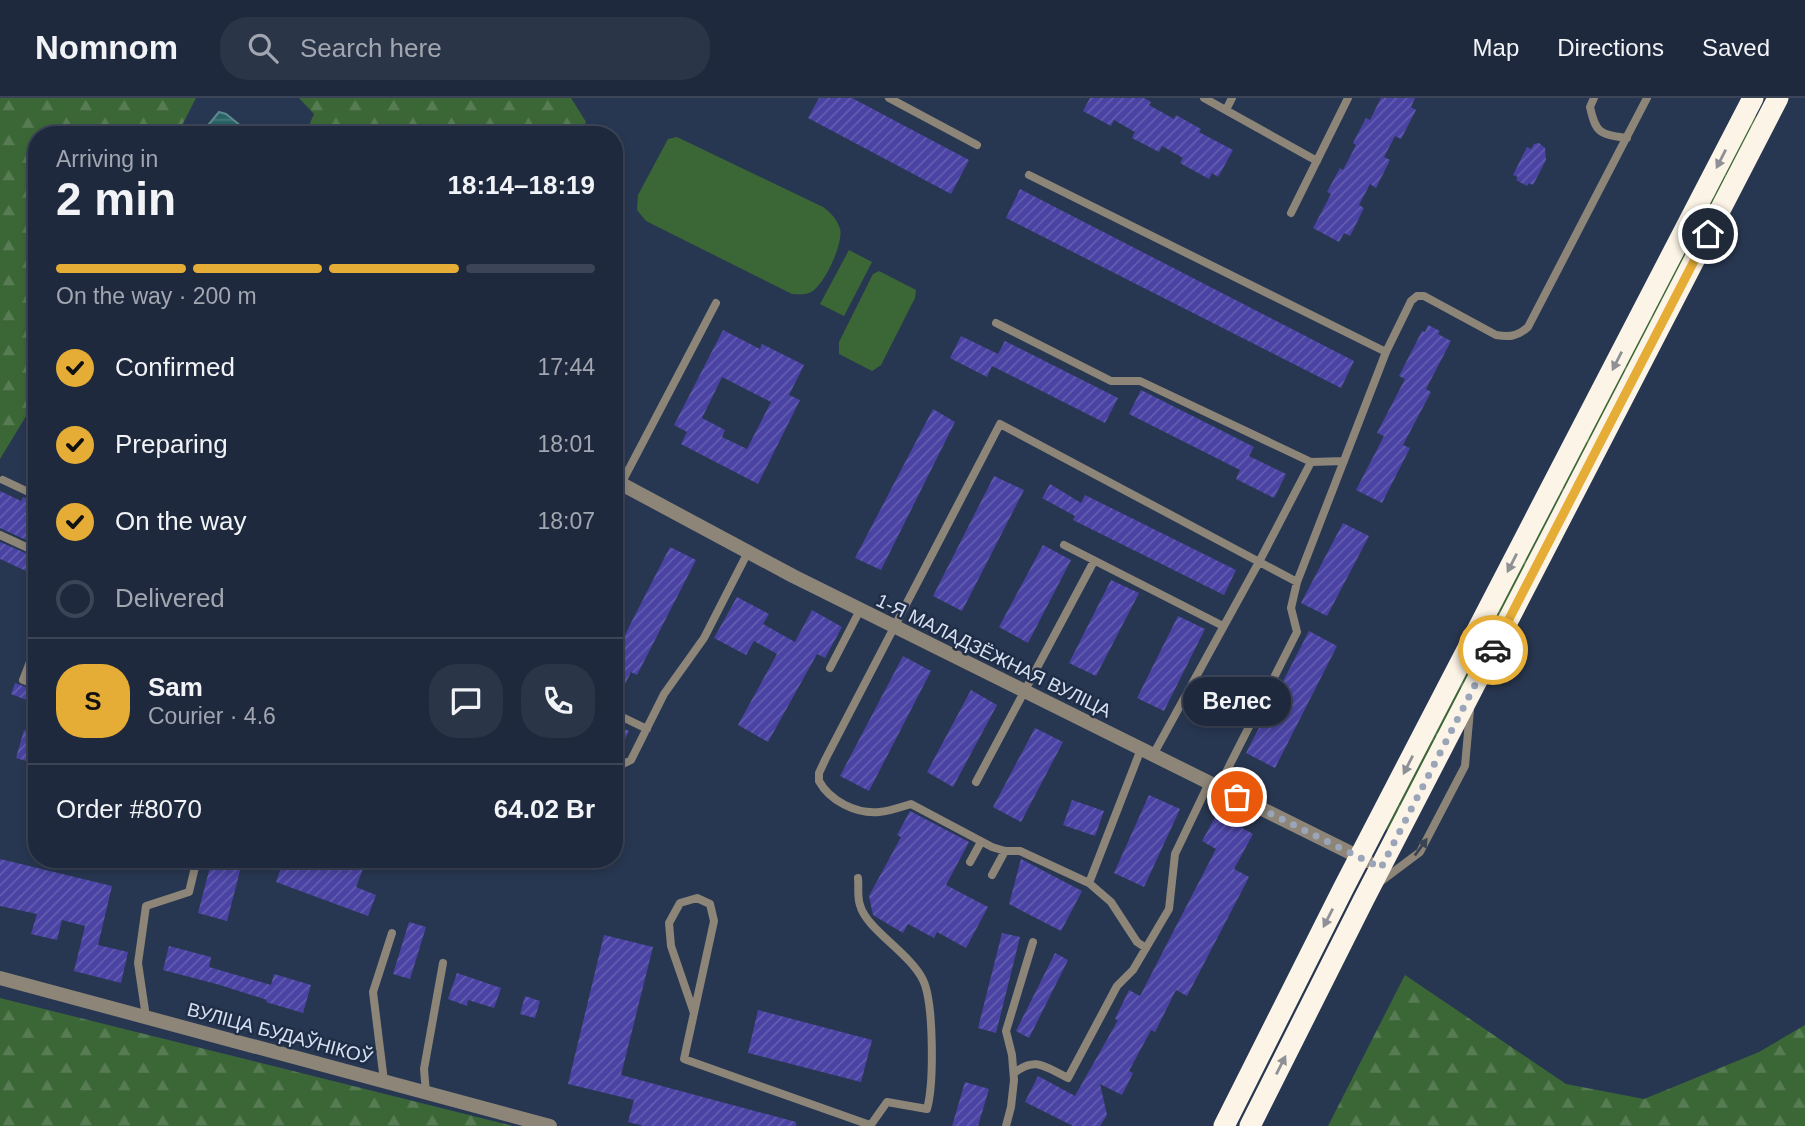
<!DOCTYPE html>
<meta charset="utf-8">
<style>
:root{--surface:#1e293d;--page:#2b3548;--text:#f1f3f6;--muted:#a1a6b0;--line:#3c4557;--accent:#e5ad36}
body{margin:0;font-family:Arial,sans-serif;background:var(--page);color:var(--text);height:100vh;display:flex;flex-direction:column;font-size:26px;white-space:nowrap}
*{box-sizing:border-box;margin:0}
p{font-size:23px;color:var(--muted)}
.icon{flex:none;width:38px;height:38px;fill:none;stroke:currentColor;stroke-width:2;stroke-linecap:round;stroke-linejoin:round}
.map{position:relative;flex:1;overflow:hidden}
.drawer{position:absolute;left:28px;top:28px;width:595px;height:742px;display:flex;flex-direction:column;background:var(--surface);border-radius:28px;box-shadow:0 4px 10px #0003,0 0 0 2px var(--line)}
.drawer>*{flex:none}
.pin{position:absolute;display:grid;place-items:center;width:60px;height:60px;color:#fff;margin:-30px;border:4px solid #fff;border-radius:50%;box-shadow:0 2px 7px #0007}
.courier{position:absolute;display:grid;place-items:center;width:70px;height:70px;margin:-35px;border:5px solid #e5ad36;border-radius:50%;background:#fff;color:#222;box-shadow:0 2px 9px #0007}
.bubble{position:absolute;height:49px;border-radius:24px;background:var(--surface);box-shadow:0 4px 10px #0003,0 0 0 2px var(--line);font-size:23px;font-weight:700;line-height:49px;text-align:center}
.head em{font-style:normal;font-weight:700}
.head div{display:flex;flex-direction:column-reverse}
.head{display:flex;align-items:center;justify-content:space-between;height:119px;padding:0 28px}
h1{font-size:46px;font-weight:700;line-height:52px}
.bar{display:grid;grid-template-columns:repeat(4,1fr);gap:10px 7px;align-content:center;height:84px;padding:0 28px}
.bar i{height:9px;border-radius:5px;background:var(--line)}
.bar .active{background:var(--accent)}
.bar p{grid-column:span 4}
.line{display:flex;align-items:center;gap:18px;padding:0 28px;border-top:2px solid var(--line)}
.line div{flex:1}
.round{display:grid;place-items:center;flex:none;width:74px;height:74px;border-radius:28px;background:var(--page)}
ol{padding:0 28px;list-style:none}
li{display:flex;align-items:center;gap:21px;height:77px}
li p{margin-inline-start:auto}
li .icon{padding:7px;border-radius:50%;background:var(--accent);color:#111;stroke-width:4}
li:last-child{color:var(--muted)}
li i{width:38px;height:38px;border:4px solid var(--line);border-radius:50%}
header{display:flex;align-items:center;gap:42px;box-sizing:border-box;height:98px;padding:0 35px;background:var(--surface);border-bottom:2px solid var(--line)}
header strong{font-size:33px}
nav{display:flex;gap:38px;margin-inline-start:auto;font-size:24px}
.search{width:490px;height:63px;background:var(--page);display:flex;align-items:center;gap:18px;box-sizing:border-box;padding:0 24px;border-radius:28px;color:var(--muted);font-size:26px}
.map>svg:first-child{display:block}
</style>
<header>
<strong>Nomnom</strong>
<div class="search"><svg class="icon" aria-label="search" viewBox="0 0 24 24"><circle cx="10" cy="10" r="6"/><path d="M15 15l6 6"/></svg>Search here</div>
<nav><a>Map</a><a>Directions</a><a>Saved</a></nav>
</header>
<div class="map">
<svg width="1805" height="1028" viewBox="0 0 1805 1028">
<defs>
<pattern id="grass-tufts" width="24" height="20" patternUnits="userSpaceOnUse" patternTransform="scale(1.75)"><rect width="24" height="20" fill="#3b6736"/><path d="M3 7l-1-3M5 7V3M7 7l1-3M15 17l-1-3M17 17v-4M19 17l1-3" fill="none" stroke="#577c54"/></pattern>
<pattern id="forest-firs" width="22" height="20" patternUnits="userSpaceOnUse" patternTransform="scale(1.75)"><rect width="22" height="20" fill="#3b6736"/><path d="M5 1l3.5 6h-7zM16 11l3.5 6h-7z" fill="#577c54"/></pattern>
<pattern id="water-rules" width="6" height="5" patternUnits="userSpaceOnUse" patternTransform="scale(1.75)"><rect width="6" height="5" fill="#286266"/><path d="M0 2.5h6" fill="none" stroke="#46787c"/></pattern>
<pattern id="building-hatch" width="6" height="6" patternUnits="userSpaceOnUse" patternTransform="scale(1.75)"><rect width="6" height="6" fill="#4a43a3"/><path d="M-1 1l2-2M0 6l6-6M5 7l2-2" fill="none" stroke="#635eb0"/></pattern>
</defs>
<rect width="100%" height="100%" fill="#283751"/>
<path fill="url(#grass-tufts)" d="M1754 17 1758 20 1389 733 1386 731Z"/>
<path fill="url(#forest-firs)" d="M0 0H196L177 37H37V300L0 361Z
M299 0H571L586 24 582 37H308L306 34 314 16Z
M1405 877 1566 986 1644 1001 1759 954 1805 927V1028H1328Z
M0 900 449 1012 513 1028H0Z"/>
<path fill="#3b6736" d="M677 39 823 109C831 115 837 121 840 131 844 145 823 191 809 195 804 197 796 196 792 196L646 123 637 112 638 97 668 41Z
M849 152 872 164 844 218 820 206Z
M879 173 916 192 915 200 881 267 872 273 839 256V244L873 176Z"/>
<path fill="url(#water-rules)" stroke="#5c8890" stroke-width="2" d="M219 14 226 16 252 37H200Z"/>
<path fill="url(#building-hatch)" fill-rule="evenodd" d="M819 0H852L969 62 951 96 808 20Z
M1090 0H1144L1151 4 1149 7 1174 21 1176 17 1201 31 1199 34 1233 52 1218 79 1212 75 1209 81 1180 65 1183 60 1162 48 1159 54 1132 40 1135 34 1114 22 1111 28 1083 13Z
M1381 0H1415L1411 9 1416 12 1401 41 1395 38 1384 59 1390 62 1376 90 1370 86 1359 107 1364 110 1350 138 1344 135 1339 144 1313 130 1331 96 1327 94 1340 70 1343 72 1356 47 1353 45 1366 20 1370 22Z
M1539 45 1545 50 1546 62 1533 87 1529 85 1527 88 1516 82 1518 79 1513 77 1527 49 1531 51 1534 46Z
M1020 91 1354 263 1341 290 1006 120Z
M1428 227 1440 233 1438 236 1451 243 1426 291 1431 294 1403 347 1410 350 1382 405 1356 392 1384 338 1377 335 1405 281 1399 278 1422 233 1425 234Z
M723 232 760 251 762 246 804 267 789 297 800 302 758 386 681 346 687 334 674 327ZM722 279 771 304 747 351 722 339 725 332 702 320Z
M961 238 998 256 1005 243 1118 300 1105 325 992 268 987 279 950 260Z
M1141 292 1254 349 1249 358 1286 376 1274 400 1236 381 1240 372 1129 316Z
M933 311 955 324 881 472 855 460Z
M994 378 1024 392 962 513 933 498Z
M1050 386 1081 405 1085 397 1236 472 1224 497 1073 422 1075 418 1042 400Z
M0 393 21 403 23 399 37 404V447L0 430Z
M1343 425 1369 438 1327 518 1301 505Z
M0 444 37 460V478L0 461Z
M1043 447 1071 462 1028 545 999 529Z
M670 449 696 462 637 577 631 574 614 609V558Z
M1111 482 1139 495 1096 578 1069 565Z
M737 499 769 516 763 526 795 544 812 512 842 529 825 560 817 556 768 644 738 627 777 556 754 543 746 557 714 540Z
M1178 518 1205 531 1164 613 1137 600Z
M1309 533 1337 548 1275 670 1246 655Z
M903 558 931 573 869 693 840 678Z
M15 585 37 593V606L11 596Z
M971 592 997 607 953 689 927 674Z
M614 626 629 633 616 660 614 659Z
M1035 630 1063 644 1021 724 993 709Z
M24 632 37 635V666L16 660Z
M1149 697 1180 711 1144 789 1114 775Z
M1072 702 1104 713 1095 738 1063 727Z
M910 713 969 744 946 787 988 809 966 850 937 834 934 840 908 826 903 835 873 817 869 798 901 739 897 737Z
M1217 716 1253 736 1234 771 1249 779 1187 898 1176 892 1155 934 1151 932 1129 973 1133 975 1122 997 1100 986 1107 1017 1100 1028H1073L1025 1004 1038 978 1075 998 1118 922 1115 921 1129 892 1140 898 1216 751 1202 743Z
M0 761 112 788 98 847 128 854 121 885 74 873 85 828 62 822 57 842 31 836 37 816 0 808Z
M212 761H243L227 823 198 815Z
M284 761H367L356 789 376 797 368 818 276 784Z
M1021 761 1082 793 1061 833 1009 806Z
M409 824 426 829 410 881 393 876Z
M1002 835 1020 839 996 935 978 930Z
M604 837 653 849 621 977 796 1024V1028H644L628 1024 634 1002 568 986Z
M169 848 211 859 209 869 271 887 274 876 311 887 303 915 266 904 267 902 220 887 163 872Z
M1055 855 1068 862 1029 940 1016 933Z
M457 875 501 890 494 910 468 902 467 908 448 901Z
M525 898 540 903 535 920 520 916Z
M758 912 872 942 861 984 748 955Z
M965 984 989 991 978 1028H952Z"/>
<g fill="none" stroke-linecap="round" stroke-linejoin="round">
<path stroke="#8d8577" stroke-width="8" d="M889 0 977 47
M1204 0 1317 63
M1594 0 1590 9C1596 36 1600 36 1627 40
M1226 12 1232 0
M1029 77 1386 254
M1291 115 1348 0
M996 225 1111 283H1140L1311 364 1344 363
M32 344 37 346
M3 382 37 398
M621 386 716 205
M0 437 37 454
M1064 447 1223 528
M37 546 23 582 37 587
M830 570 860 512
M614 615 647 631
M1141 651 1089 785 1020 753H1005L992 749 911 706C901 709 890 713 879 714 856 716 830 703 819 683V675L826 660 1000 326 1297 484
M1153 657 1259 464 1311 364
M614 666 621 667 631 662 664 596 704 540 748 454
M976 684 1094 463
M1218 690 1297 534 1291 510 1297 484 1386 254 1411 203 1417 198H1424L1496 237C1509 239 1517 239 1528 229L1647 0
M970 764 981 744
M992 777 1005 753
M858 780C859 788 857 799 860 807 866 831 910 855 923 882 934 905 934 986 927 1011L887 1004 870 1028
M1380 784 1420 754 1465 668 1470 612
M1089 785 1111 804 1137 844 1146 850
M694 915 671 848 669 825 680 805 697 800 710 806 714 823 684 961 870 1027
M146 919 138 865 146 808 189 794 197 761
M1014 975C1036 958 1045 969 1068 980L1117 888 1133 872 1169 811 1175 756 1209 685
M384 983 373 894 392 835
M426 995 424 971 443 865
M1006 1028 1011 1009 1014 982 1012 957 1006 933 1033 844"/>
<path stroke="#8d8577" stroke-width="14" d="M614 382 793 478 1367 763
M0 880 550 1028"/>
<path stroke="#fcf4e6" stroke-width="21" d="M1224 1028 1343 791 1753 0
M1250 1028 1364 801 1778 0"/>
</g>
<defs><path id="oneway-solid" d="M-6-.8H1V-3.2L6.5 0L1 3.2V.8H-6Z" transform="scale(1.75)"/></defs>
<g fill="#8e9096">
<use href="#oneway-solid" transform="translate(1721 61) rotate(117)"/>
<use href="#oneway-solid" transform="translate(1617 263) rotate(117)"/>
<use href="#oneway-solid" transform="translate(1512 465) rotate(117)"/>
<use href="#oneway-solid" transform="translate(1408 667) rotate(117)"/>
<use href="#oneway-solid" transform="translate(1328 820) rotate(117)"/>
<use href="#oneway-solid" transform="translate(1281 967) rotate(-63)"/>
</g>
<use fill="#3a4352" href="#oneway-solid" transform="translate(1421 749) rotate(-54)"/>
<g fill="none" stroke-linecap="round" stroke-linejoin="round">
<path stroke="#9aa5b9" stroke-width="7" stroke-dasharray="0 12.6" d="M1237 699 1381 770 1493 552"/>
<path stroke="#e5ad36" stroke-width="9" d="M1493 552 1708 136"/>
</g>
<g text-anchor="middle" stroke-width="5" stroke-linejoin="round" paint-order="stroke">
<g font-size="19" fill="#d7e0f1" stroke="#1f2d46">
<text transform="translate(994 557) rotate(26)" y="7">1-Я МАЛАДЗЁЖНАЯ ВУЛІЦА</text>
<text transform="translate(280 935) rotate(15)" y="7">ВУЛІЦА БУДАЎНІКОЎ</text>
</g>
</g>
</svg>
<div class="pin" style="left:1237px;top:699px;background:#ea580c"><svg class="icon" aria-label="bag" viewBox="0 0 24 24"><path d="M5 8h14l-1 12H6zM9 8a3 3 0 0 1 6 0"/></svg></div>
<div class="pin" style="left:1708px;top:136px;background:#1f2937"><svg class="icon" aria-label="home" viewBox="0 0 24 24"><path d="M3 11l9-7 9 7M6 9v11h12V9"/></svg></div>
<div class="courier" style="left:1493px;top:552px"><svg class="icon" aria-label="car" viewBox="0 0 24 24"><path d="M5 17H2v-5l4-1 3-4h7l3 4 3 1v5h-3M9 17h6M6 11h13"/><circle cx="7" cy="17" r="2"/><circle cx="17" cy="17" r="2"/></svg></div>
<div class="bubble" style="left:1183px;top:579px;width:108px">Велес</div>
<section class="drawer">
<div class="head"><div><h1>2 min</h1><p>Arriving in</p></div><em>18:14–18:19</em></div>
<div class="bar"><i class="active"></i><i class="active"></i><i class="active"></i><i></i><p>On the way · 200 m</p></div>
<ol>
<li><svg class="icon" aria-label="check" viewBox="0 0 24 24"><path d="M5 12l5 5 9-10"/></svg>Confirmed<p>17:44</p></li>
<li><svg class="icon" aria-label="check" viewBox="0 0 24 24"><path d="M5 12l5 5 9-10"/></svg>Preparing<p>18:01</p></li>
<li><svg class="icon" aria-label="check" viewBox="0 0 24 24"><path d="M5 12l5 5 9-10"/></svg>On the way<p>18:07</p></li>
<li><i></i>Delivered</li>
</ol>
<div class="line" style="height:126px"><b class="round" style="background:var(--accent);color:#111">S</b><div><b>Sam</b><p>Courier · 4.6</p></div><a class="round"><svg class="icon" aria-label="chat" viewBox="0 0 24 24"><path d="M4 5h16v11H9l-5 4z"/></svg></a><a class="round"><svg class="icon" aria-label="phone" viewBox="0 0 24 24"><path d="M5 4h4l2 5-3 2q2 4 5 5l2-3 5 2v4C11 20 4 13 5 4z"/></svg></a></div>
<div class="line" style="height:91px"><div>Order #8070</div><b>64.02 Br</b></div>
</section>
</div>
